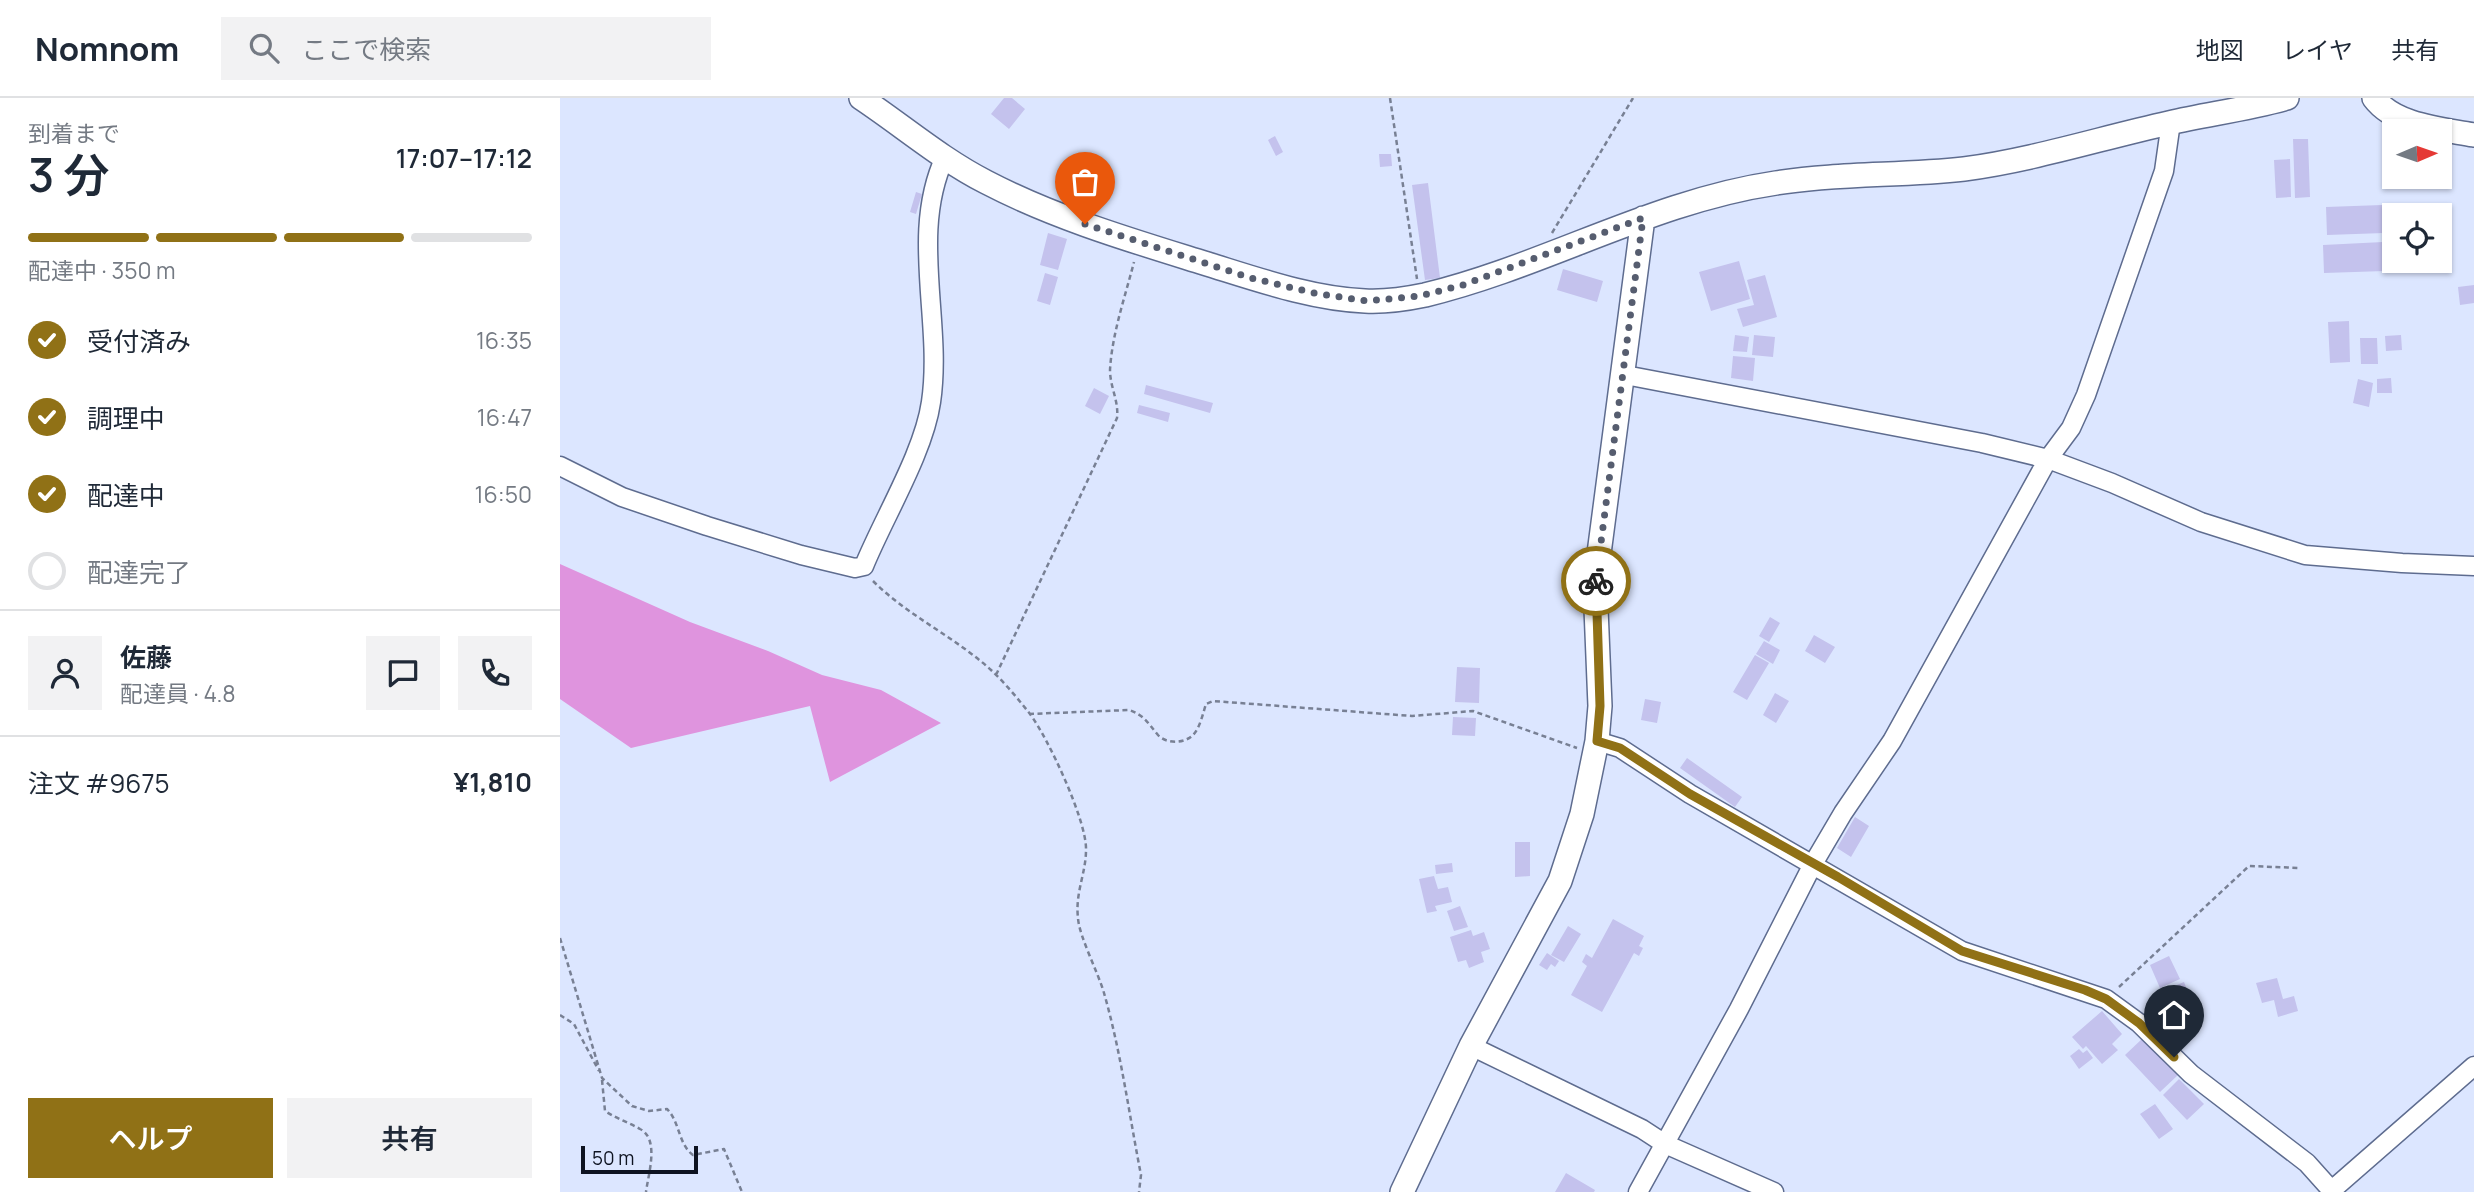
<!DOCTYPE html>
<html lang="ja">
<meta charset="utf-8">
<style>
:root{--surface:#fff;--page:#f2f2f3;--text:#1f2937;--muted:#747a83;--line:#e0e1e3;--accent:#907116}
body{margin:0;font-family:Manrope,"Noto Sans JP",sans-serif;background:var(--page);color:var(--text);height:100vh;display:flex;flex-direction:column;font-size:26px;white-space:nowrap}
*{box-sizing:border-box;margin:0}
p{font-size:23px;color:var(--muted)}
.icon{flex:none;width:38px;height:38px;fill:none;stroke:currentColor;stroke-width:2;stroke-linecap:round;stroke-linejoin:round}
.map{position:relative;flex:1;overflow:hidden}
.sheet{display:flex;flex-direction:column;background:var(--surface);width:560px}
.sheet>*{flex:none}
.needle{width:46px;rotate:88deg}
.fabs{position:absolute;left:1822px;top:21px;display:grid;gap:14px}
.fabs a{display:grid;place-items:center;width:70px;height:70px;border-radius:0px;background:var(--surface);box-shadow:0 2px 5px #0004;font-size:35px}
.scale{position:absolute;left:21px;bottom:18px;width:117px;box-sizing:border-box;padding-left:7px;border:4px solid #0e1321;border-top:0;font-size:19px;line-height:24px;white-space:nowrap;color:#0e1321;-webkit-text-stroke:5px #dce6ff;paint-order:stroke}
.pin{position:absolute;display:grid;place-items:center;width:60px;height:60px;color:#fff;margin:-72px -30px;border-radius:50% 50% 50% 0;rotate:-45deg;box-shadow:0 0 7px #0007}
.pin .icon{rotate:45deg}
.courier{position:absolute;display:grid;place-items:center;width:70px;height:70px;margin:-35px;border:5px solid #907116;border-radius:50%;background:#fff;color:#222;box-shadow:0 2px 9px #0007}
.head em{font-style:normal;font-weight:600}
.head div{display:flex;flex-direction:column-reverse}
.head{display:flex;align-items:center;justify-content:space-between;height:119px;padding:0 28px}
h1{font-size:46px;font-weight:600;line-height:52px}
.bar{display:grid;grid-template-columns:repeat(4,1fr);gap:10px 7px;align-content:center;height:84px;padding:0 28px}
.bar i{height:9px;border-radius:5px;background:var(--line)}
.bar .active{background:var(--accent)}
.bar p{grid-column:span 4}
.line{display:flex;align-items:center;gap:18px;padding:0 28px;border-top:2px solid var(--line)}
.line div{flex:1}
.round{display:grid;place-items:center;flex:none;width:74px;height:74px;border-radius:0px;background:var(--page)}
ol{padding:0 28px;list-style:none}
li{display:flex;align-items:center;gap:21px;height:77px}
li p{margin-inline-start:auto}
li .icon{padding:7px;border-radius:50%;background:var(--accent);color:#fff;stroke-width:4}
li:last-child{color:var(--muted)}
li i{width:38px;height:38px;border:4px solid var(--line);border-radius:50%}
.button{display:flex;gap:14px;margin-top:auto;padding:14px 28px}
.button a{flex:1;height:80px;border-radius:0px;background:var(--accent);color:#fff;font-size:28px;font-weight:600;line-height:80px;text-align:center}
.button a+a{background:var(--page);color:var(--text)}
header{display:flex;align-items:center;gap:42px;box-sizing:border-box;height:98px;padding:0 35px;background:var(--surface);border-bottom:2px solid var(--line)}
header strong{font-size:33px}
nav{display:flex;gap:38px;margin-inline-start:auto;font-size:24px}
.search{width:490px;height:63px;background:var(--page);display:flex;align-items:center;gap:18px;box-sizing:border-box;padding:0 24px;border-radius:0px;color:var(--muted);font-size:26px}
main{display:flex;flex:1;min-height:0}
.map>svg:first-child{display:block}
</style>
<header>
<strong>Nomnom</strong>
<div class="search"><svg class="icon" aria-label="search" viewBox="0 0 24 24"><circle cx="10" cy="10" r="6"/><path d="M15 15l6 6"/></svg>ここで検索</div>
<nav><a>地図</a><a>レイヤ</a><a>共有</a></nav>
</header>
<main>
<section class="sheet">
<div class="head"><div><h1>3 分</h1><p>到着まで</p></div><em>17:07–17:12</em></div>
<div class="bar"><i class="active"></i><i class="active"></i><i class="active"></i><i></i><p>配達中 · 350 m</p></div>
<ol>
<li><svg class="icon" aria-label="check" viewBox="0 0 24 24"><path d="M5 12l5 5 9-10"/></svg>受付済み<p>16:35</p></li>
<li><svg class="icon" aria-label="check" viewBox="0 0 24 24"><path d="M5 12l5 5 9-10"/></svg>調理中<p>16:47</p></li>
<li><svg class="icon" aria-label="check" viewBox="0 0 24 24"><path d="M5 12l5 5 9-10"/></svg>配達中<p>16:50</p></li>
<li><i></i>配達完了</li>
</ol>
<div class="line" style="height:126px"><a class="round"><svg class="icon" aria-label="person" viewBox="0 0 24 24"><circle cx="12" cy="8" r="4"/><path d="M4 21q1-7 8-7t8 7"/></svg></a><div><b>佐藤</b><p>配達員 · 4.8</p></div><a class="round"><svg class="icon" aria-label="chat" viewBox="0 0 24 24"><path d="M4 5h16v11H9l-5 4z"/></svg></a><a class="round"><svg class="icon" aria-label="phone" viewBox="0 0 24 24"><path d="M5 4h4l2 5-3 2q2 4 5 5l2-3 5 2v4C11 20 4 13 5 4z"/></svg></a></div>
<div class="line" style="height:91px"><div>注文 #9675</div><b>¥1,810</b></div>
<div class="button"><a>ヘルプ</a><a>共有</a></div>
</section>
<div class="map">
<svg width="1914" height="1094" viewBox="0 0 1914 1094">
<rect width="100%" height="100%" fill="#dce6ff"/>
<path fill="#df94de" d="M0 466 130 524 208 553 262 577 321 592 381 625 270 684 250 608 71 650 0 601Z"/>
<path fill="#c4c2ed" d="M444 0H452L465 11 449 31 431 16Z
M715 38 723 54 716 58 708 42Z
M1733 41H1748L1750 99 1735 100Z
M819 56H831L832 68 820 69Z
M1730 61 1731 99 1716 100 1714 62Z
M868 85 880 180 865 182 852 87Z
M356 94 362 96 356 116 350 114Z
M1822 107 1824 135 1767 137 1766 109Z
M488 135 507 141 498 172 480 167Z
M1823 144 1825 173 1764 175 1763 147Z
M1179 163 1190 201 1151 213 1139 174Z
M1003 171 1043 183 1037 204 997 192Z
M485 175 498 179 490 207 477 203Z
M1205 177 1217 219 1183 229 1177 211 1194 207 1187 182Z
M1914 187V205L1900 207 1898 189Z
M1789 223 1790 264 1770 265 1768 224Z
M1175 237 1189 239 1187 254 1173 253Z
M1194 237 1215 239 1213 259 1192 257Z
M1841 237 1842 252 1826 253 1825 238Z
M1800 240H1817L1818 266H1801Z
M1173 258 1195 260 1193 283 1171 280Z
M1831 280 1832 295H1817V281Z
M1798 281 1813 285 1809 309 1793 305Z
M586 287 653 305 650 315 584 296Z
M534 290 549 298 540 316 525 308Z
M579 307 610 315 608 324 577 315Z
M1210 519 1220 525 1209 544 1199 538Z
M1254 537 1275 549 1265 565 1245 553Z
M1204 543 1220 552 1213 566 1196 556Z
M1195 557 1209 565 1187 602 1173 594Z
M897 569 920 570 919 605 895 604Z
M1215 595 1229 603 1216 625 1203 617Z
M1085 601 1101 604 1097 625 1081 622Z
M893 619 916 620 915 638 892 637Z
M1127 660 1182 699 1175 709 1120 670Z
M1295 719 1309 728 1291 759 1277 750Z
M955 744H970V778L955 779Z
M892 765 893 774 876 776 875 767Z
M874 778 878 791 888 789 892 804 875 808 877 813 867 815 859 781Z
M900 808 908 829 894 833 887 813Z
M1053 821 1084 838 1079 848 1083 850 1079 858 1074 855 1042 914 1011 897 1027 868 1022 864 1026 856 1032 860Z
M1008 828 1021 836 1004 864 991 857Z
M911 832 913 838 924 834 930 851 921 854 924 864 909 870 906 862 898 864 890 839Z
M987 855 999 863 995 869 991 866 987 872 979 867Z
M1609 858 1620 881 1600 890 1590 867Z
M1717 880 1723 901 1734 898 1738 913 1718 919 1714 902 1702 905 1696 885Z
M1624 884 1634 910 1627 913 1623 905 1614 908 1607 891Z
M1542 913 1562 936 1552 946 1558 952 1542 966 1526 948 1523 951 1512 939Z
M1583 940 1618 977 1600 994 1565 957Z
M1519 951 1523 955 1527 952 1533 960 1519 971 1510 958Z
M1619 981 1644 1006 1627 1022 1603 997Z
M1595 1006 1613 1031 1599 1041 1580 1016Z
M1006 1075 1035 1092 1034 1094H995Z"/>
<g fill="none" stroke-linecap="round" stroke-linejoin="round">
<g stroke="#5e6c8f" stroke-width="21">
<path id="minor" d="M1065 277 1422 345 1488 361 1552 385 1641 424 1745 457 1842 465 1914 468
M0 368 62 399 147 428 241 457 295 470 304 468C324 419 364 354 371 304 383 223 349 136 385 59
M1037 643 1060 650 1130 696 1402 853 1546 901 1579 925 1631 976 1747 1065 1773 1094
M911 948 1082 1031 1105 1046 1214 1094
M1772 1092 1914 968
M1078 1094 1179 911 1253 766 1283 715 1332 643 1488 361 1511 330 1526 297 1604 73 1611 24"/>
</g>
<g stroke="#5e6c8f" stroke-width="26">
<path id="tertiary" d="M301 0C343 28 381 61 426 84 495 120 570 142 644 165 696 181 752 201 805 203 825 204 846 201 865 197 985 168 1093 103 1216 85 1278 75 1341 78 1404 71 1473 62 1541 40 1609 25 1648 16 1688 11 1727 0
M1814 0C1835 28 1882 31 1914 37
M842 1094 911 948 1000 783 1022 716 1037 643 1040 608 1035 486 1083 120"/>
</g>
<path stroke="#788094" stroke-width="2.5" stroke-dasharray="5 3.5" stroke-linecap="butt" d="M830 0 857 181
M992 135 1073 0
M313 483C348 518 395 539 431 572 445 585 459 602 470 616 488 640 527 723 526 752 526 775 515 795 518 820 519 838 538 874 544 895 561 954 569 1016 581 1077L579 1094
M436 577 557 320C559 303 550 289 550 272 552 236 565 199 574 164
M469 616 569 612C584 617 588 625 598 637 606 646 624 646 633 637 640 630 643 615 646 606L653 603 852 618 913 613 1017 650
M0 840 42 980 72 1008 89 1013 107 1011C120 1024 118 1046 133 1057L164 1051 182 1094
M1559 889 1689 768 1740 770
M0 917 14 926 39 973
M42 982 45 1013C57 1021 68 1024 80 1031 100 1041 88 1077 86 1094"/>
<use href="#minor" stroke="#fff" stroke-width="18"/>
<use href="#tertiary" stroke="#fff" stroke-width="23"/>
</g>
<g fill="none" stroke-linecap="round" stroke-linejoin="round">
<path stroke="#565d6f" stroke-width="7" stroke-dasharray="0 12.6" d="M525 126 691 180 754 195 807 203 860 198 903 187 1083 120 1036 483"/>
<path stroke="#907116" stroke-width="9" d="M1036 483 1040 608 1037 643 1060 650 1130 696 1278 779 1402 853 1525 892 1546 901 1579 925 1614 959"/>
</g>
</svg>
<div class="fabs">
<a><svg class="needle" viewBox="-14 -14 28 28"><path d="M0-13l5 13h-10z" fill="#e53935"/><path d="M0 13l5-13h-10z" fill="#747a83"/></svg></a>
<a><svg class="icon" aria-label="locate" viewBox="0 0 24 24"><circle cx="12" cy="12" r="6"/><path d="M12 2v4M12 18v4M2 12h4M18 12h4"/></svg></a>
</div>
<div class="scale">50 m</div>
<div class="pin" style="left:525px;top:126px;background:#ea580c"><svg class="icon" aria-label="bag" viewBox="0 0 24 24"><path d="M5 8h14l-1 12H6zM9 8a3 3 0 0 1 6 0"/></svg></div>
<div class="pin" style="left:1614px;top:959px;background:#1f2937"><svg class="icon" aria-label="home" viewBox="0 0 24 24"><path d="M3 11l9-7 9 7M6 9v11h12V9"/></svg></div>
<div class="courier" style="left:1036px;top:483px"><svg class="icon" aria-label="bike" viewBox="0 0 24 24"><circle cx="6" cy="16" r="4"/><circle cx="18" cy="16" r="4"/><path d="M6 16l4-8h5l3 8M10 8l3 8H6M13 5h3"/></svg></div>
</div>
</main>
